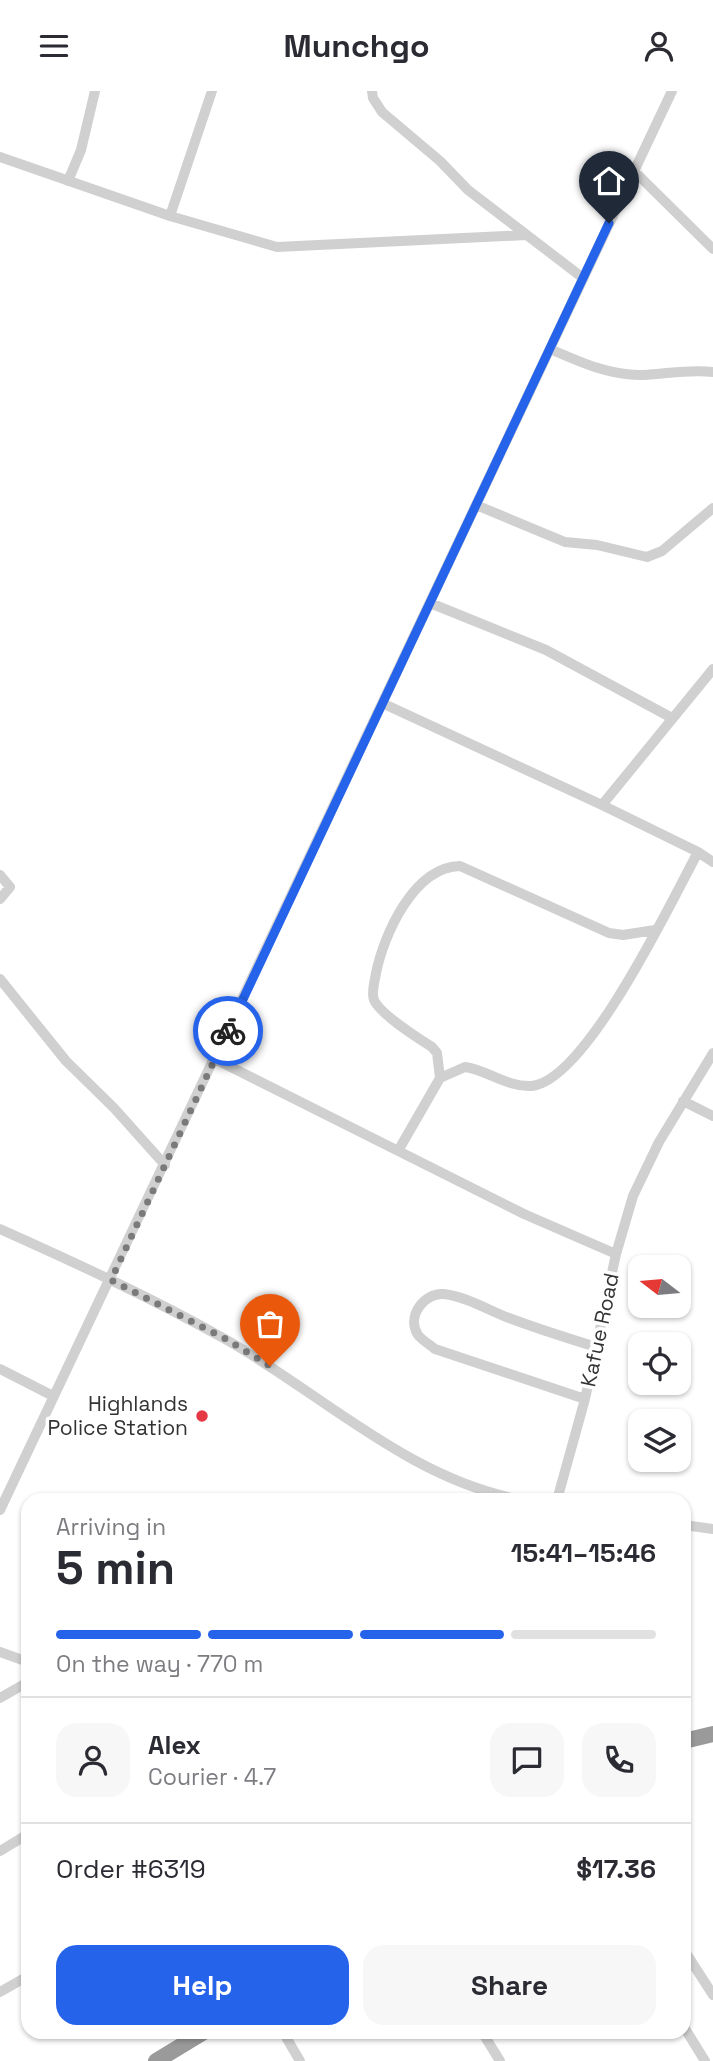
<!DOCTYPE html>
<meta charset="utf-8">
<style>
:root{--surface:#fff;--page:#f7f7f7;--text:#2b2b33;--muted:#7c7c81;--line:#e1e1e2;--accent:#2563eb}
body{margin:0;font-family:"Space Grotesk",sans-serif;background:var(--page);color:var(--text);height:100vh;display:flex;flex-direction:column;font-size:26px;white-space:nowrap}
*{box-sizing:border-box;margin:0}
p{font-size:23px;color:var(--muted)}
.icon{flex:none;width:38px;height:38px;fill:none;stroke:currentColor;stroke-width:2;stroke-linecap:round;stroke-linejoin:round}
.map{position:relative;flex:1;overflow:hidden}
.sheet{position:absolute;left:21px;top:1402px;width:670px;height:546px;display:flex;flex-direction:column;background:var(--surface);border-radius:21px;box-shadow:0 2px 5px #0004}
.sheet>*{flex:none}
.needle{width:46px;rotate:286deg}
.fabs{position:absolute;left:628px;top:1164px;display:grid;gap:14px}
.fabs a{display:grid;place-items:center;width:63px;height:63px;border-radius:14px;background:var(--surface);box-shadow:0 2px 5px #0004;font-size:35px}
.pin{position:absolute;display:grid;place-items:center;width:60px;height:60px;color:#fff;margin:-72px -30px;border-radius:50% 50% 50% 0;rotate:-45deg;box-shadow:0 0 7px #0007}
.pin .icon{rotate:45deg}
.courier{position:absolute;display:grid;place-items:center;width:70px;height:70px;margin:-35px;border:5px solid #2563eb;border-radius:50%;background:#fff;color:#222;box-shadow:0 2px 9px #0007}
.headline em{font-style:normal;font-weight:700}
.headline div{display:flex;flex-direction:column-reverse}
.headline{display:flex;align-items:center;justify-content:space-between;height:119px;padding:0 35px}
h1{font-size:46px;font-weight:700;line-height:52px}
.bar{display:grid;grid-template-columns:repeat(4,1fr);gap:10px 7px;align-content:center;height:84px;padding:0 35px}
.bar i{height:9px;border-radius:5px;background:var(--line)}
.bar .current{background:var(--accent)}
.bar p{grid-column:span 4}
.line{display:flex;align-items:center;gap:18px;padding:0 35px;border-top:2px solid var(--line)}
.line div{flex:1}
.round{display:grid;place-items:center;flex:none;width:74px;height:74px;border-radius:21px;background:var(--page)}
.primary-button{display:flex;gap:14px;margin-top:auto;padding:14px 35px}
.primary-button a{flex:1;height:80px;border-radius:21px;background:var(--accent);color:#fff;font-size:28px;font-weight:700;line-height:80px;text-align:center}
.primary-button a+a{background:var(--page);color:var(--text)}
header{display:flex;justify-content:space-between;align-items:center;height:91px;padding:0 35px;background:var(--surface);font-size:32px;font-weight:700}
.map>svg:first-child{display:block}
</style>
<header><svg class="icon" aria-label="menu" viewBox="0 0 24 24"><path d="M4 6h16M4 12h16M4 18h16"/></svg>Munchgo<svg class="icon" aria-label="person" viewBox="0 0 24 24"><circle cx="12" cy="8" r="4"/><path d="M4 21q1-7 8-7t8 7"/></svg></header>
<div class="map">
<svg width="713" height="1970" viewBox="0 0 713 1970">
<rect width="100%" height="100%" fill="#fff"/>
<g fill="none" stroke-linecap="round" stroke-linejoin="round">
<path stroke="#d0d0d0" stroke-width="10" d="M372 0 373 7 382 21 440 70 468 99 583 187
M0 66 170 125 277 156 527 144
M634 80 713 158
M68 90 81 59 95 0
M170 125 212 0
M550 258C580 271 610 285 643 284 667 283 689 278 713 281
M476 414 565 451 597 454 647 466 662 460 713 417
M430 512 546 559 672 627
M382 612 602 714 698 761 713 771
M602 714 713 578
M0 784 10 796 0 808
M0 888 66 970 114 1017 165 1074
M215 968 524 1123 616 1163
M440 987 465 976C487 979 507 996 531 995 586 991 672 809 698 761
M683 1010 713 1025
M398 1060 440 987 437 962 432 956C418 947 381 924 374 909 371 901 375 890 376 882 384 843 414 776 460 775L609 842 623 844 655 839
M0 1138C76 1172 152 1207 225 1248 321 1302 410 1389 522 1409
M0 1278 53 1305
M585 1308 435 1258C430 1254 422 1249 418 1244 406 1226 424 1201 444 1203 467 1206 488 1219 509 1227 538 1238 567 1247 596 1256
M557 1409 585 1308 616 1163 633 1105 659 1051 713 962
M0 1419 672 0
M684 1434 713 1438
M0 1561 28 1571
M0 1607 28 1591
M0 1760 28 1743
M684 1859 713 1904
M0 1901 28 1885
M684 1936 705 1970
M283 1941 300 1970
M482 1941 500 1970"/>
<path stroke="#9a9a9a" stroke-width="16" d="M684 1650 713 1643
M156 1970 204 1941"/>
</g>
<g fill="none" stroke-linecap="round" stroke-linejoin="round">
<path stroke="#7a7a7a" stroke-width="7" stroke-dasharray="0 12.6" d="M228 940 111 1189 224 1247 270 1275"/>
<path stroke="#2563eb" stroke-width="9" d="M228 940 609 132"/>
</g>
<circle fill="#e63946" stroke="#fff" stroke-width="2.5" cx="202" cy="1325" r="7"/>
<g text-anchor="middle" stroke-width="7" stroke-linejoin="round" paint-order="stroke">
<g font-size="21" fill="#333" stroke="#fff">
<text transform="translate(600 1239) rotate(-78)" y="7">Kafue Road</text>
</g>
<g font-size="21" fill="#333" stroke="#fff" text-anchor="end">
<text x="188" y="1320">Highlands<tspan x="188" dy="24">Police Station</tspan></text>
</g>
</g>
</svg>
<div class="fabs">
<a><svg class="needle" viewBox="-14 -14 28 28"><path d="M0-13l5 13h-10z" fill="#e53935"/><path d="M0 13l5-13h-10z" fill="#7c7c81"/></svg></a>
<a><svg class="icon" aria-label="locate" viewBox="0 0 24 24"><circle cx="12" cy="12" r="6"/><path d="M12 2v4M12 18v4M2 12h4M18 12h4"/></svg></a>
<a><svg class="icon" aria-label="layers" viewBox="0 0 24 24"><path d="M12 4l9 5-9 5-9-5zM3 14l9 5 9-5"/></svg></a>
</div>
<div class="pin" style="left:270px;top:1275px;background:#ea580c"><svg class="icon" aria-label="bag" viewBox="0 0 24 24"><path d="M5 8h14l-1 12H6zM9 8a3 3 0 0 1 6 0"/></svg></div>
<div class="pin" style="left:609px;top:132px;background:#1f2937"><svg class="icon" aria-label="home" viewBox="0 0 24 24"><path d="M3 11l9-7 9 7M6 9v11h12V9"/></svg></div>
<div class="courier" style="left:228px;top:940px"><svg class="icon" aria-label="bike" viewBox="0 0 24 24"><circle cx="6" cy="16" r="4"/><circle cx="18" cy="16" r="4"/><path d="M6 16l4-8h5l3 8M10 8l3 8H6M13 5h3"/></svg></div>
<section class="sheet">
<div class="headline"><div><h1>5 min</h1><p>Arriving in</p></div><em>15:41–15:46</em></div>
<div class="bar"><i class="current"></i><i class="current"></i><i class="current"></i><i></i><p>On the way · 770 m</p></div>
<div class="line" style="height:126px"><a class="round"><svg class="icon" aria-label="person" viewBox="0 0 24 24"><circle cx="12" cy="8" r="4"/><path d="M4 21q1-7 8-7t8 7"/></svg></a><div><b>Alex</b><p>Courier · 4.7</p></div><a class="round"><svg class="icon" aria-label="chat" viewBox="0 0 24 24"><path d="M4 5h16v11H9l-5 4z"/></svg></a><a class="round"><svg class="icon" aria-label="phone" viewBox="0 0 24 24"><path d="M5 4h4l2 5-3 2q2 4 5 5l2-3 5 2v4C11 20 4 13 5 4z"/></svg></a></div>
<div class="line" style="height:91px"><div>Order #6319</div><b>$17.36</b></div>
<div class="primary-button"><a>Help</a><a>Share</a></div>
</section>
</div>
